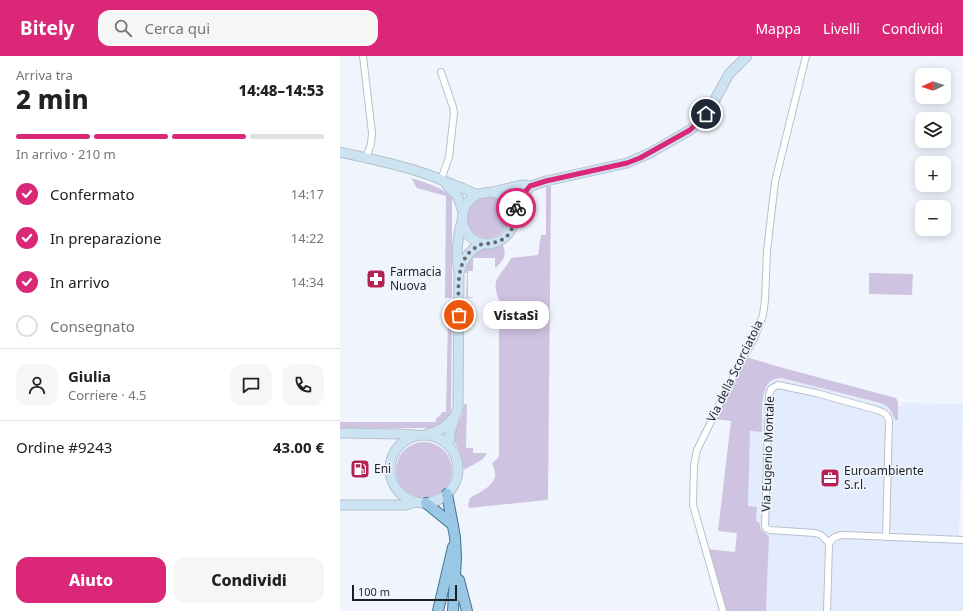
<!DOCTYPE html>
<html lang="it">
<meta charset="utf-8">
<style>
:root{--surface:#fff;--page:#f6f6f6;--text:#222;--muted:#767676;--line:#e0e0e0;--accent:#db2777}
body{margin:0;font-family:"Noto Sans",sans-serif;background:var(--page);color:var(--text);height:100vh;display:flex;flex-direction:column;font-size:15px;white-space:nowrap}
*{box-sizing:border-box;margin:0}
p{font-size:13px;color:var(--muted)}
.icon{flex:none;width:22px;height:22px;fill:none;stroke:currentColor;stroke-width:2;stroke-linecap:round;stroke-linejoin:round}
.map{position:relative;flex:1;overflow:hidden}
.sheet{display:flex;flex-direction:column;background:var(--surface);width:340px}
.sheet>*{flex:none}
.needle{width:26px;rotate:266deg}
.fabs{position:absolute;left:575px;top:12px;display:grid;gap:8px}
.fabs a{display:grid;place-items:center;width:36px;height:36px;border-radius:8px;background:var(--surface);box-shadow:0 2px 10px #0003;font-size:20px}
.scale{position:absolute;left:12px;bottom:10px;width:105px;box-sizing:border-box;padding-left:4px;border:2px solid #1d2025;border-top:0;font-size:11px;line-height:14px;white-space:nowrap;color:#1d2025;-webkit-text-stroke:3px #f0f5fd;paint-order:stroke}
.pin{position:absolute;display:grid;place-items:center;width:34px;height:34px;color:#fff;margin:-17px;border:2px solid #fff;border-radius:50%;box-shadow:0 1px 4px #0007}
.courier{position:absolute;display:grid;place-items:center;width:40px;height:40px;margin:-20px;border:3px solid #db2777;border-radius:50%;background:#fff;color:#222;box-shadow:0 1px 5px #0007}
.bubble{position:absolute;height:28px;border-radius:12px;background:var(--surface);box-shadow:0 2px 10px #0003;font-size:13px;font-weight:800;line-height:28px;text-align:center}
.summary em{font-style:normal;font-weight:800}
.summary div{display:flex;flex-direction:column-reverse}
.summary{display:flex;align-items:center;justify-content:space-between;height:68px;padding:0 16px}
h1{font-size:26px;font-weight:800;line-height:30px}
.bar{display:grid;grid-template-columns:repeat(4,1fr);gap:6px 4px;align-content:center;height:48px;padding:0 16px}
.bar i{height:5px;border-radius:3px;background:var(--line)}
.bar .on{background:var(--accent)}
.bar p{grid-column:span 4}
.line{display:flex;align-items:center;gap:10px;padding:0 16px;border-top:1px solid var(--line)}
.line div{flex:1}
.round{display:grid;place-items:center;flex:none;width:42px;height:42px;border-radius:12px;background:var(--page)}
ol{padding:0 16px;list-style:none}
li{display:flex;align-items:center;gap:12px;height:44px}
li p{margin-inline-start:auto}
li .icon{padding:4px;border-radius:50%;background:var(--accent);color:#fff;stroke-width:4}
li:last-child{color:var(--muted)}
li i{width:22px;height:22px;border:2px solid var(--line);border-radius:50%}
.primary-button{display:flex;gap:8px;margin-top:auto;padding:8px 16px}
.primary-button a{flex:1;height:46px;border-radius:12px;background:var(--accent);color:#fff;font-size:16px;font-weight:800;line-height:46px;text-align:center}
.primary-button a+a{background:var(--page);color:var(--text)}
header{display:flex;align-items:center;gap:24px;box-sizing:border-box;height:56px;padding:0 20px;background:var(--accent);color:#fff}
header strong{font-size:19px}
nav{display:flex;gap:22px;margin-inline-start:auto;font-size:14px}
.search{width:280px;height:36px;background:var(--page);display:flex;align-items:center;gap:10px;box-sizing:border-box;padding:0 14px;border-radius:12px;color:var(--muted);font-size:15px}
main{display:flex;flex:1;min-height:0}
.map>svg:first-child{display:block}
</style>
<header>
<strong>Bitely</strong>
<div class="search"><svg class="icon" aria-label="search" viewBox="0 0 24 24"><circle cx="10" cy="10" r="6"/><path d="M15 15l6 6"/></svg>Cerca qui</div>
<nav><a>Mappa</a><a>Livelli</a><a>Condividi</a></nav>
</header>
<main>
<section class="sheet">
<div class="summary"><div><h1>2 min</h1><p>Arriva tra</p></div><em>14:48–14:53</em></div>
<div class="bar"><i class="on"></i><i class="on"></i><i class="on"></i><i></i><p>In arrivo · 210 m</p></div>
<ol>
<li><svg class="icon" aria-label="check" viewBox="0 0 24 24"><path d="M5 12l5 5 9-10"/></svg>Confermato<p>14:17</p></li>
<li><svg class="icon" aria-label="check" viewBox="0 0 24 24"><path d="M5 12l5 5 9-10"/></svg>In preparazione<p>14:22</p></li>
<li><svg class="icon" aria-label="check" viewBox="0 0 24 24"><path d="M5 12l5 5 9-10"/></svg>In arrivo<p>14:34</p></li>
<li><i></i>Consegnato</li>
</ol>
<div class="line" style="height:72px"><a class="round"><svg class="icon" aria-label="person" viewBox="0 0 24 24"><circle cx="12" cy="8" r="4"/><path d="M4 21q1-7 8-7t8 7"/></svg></a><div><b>Giulia</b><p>Corriere · 4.5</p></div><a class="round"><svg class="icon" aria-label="chat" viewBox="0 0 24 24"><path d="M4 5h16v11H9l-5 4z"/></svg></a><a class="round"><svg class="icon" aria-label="phone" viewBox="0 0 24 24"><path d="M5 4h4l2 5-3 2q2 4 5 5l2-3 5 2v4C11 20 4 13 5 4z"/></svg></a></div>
<div class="line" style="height:52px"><div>Ordine #9243</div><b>43.00 €</b></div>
<div class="primary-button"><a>Aiuto</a><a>Condividi</a></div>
</section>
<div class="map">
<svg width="623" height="555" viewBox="0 0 623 555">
<rect width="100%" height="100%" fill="#f0f5fd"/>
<path fill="#e3ecfc" d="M438 321 464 327 544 349 552 355 555 364 558 363V350H563V347L623 348 619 480H623V555H426L429 480 421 474 419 466 416 465 408 451 410 375 422 376 424 333 430 325Z"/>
<path fill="#cfc3e2" d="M71 122C84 126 103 131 112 142V242H105L106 140 77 132Z
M206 130H211L208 443 207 444 129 452 128 448 130 442C138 437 153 431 155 420 156 416 153 411 152 407L157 403 159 400V244C149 221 163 219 171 202L198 199 201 179H206Z
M126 161a21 21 0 1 1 42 0a21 21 0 1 1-42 0Z
M162 187C167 198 165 202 157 211H155V202H133V215H128V241H133V242H126L127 217H125C126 195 144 192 162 187Z
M529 217 573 218 572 239 529 238Z
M108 261H112L111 351 110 359 104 366 93 372H0V366H96V362L100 360 102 356H106Z
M406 301 447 313 556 342 558 346V364H555C552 355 549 350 540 347L442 322C417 320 423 359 422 376L410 375 408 450 417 451 416 465 419 466 421 474 429 480 426 555H387L367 493 395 496 397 477 378 475 391 365 374 363 396 319 403 311Z
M124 348H127L126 392H133V397H147L143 403 124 414 121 399 115 386 114 378 122 359Z
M56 414a28 28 0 1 1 56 0a28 28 0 1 1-56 0Z"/>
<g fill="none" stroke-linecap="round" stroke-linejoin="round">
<g stroke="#b8c0cd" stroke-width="8">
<path id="street" d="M23 0 32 77 31 88 26 102
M101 16 113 51 114 57 109 101 101 124
M489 487 481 479 475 477 430 474 426 472 425 470 429 339 431 333 438 329 476 337 537 354C543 356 548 358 549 365L546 481
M383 555 353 449 354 409 357 394 401 305 414 283 423 259 425 244 427 195 435 126 466 0
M487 555 489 489C491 481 497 479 505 479L623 484"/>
</g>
<g stroke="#b8c0cd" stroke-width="11">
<path id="secondary" d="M0 96C26 102 54 107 80 116 94 120 108 127 122 132 127 134 132 137 136 138 144 139 149 133 160 139 179 148 178 176 159 185 129 200 106 155 138 138
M106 128 118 141 123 156
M152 136 182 129 191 130 206 125 287 107 310 97 350 74 362 64 371 51 389 18 407 0
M174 158 179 144 191 130
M120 214C124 202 131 192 144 187
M0 377 61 378 75 379
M87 378C99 375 106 371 114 361
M50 413a34 34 0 1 1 68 0a34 34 0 1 1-68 0Z
M109 390 110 377 118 351 119 217C116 200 117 182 122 165
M0 449H67L74 446"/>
</g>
<g stroke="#417495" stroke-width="12">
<path id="primary" d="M107 438 115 481 116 502 113 555
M86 447 113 469
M119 524 127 555
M98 555 113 491"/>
</g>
<use href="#street" stroke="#fff" stroke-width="6"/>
<use href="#secondary" stroke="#cce3f2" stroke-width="9"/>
<use href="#primary" stroke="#99c7e4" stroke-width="10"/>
</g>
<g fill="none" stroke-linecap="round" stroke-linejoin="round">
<path stroke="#676b71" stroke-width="4" stroke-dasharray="0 7.2" d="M119 259C119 237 114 208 133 193 137 191 140 188 144 188 154 187 162 186 169 178 175 170 172 161 176 152"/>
<path stroke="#db2777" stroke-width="5" d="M176 152 181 141 190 130 206 125 287 107 300 102 350 74 366 58"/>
</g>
<defs>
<g id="pharmacy-square" transform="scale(1)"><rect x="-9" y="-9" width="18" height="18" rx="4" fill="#b22255" stroke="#f0f5fd"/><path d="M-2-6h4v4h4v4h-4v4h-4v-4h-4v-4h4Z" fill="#fff"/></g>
<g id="fuel-square" transform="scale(1)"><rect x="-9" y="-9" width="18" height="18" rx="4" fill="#b22255" stroke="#f0f5fd"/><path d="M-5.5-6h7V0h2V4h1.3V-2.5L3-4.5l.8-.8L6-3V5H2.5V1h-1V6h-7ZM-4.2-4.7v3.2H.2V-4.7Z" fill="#fff"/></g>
<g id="office-square" transform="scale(1)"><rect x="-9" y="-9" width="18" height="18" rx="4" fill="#b22255" stroke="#f0f5fd"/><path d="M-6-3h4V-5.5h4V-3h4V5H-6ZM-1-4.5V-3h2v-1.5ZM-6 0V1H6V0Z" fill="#fff"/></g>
</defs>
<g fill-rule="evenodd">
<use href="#pharmacy-square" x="36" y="223"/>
<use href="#fuel-square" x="20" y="413"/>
<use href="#office-square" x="490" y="422"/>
</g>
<g text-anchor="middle" stroke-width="3" stroke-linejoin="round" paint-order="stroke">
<g font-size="12" fill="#1d2025" stroke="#f0f5fd" text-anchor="start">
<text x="50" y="220">Farmacia<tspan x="50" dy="14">Nuova</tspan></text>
<text x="34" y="417">Eni</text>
<text x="504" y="419">Euroambiente<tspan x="504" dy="14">S.r.l.</tspan></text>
</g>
<g font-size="12" fill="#1d2025" stroke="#f0f5fd">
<text transform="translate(395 315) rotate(-64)" y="4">Via della Scorciatoia</text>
<text transform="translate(428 398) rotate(-88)" y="4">Via Eugenio Montale</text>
</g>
</g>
</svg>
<div class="fabs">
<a><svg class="needle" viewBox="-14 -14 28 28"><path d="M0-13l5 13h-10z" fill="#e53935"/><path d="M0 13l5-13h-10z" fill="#767676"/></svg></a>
<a><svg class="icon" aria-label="layers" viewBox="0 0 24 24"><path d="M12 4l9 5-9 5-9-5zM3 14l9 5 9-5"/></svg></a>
<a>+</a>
<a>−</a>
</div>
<div class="scale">100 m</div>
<div class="pin" style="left:119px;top:259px;background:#ea580c"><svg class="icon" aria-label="bag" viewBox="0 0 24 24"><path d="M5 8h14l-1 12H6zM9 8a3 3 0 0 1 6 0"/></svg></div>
<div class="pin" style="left:366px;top:58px;background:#1f2937"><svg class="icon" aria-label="home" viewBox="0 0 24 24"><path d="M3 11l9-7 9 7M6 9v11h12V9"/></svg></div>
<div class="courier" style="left:176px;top:152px"><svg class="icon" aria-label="bike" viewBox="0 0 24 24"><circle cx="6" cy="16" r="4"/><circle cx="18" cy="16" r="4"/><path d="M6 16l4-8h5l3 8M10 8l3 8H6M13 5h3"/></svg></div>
<div class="bubble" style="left:143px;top:245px;width:66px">VistaSì</div>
</div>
</main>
